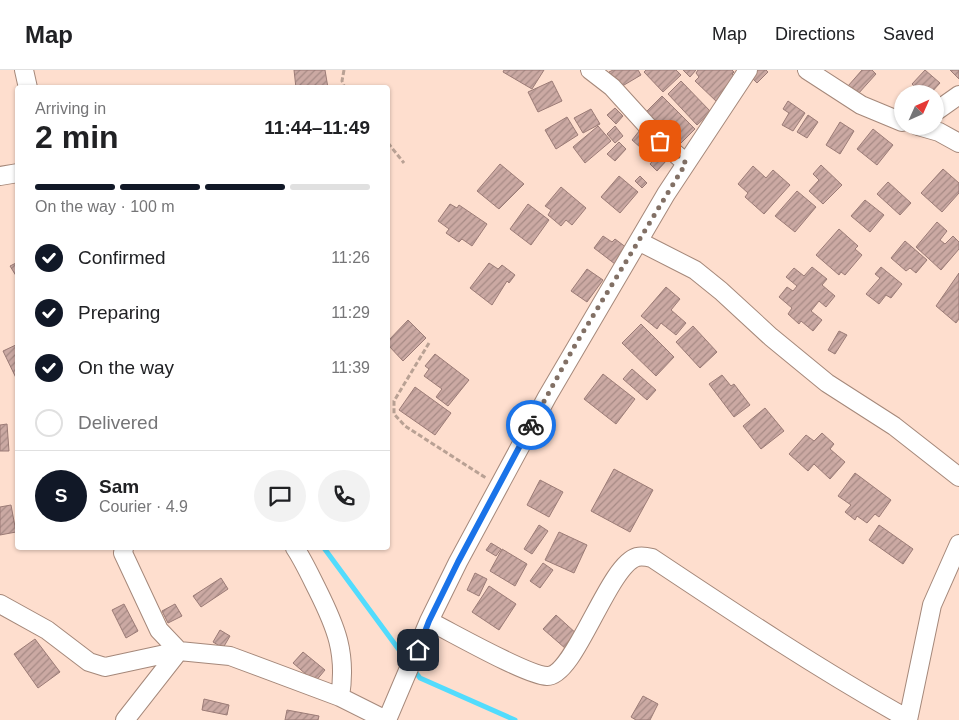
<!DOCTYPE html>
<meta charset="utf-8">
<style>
:root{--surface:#fff;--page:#f2f2f2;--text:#202124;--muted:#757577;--line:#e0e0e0;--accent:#111827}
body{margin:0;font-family:Helvetica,sans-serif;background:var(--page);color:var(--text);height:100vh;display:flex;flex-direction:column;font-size:19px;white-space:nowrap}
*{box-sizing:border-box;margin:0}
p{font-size:16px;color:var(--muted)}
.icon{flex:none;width:28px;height:28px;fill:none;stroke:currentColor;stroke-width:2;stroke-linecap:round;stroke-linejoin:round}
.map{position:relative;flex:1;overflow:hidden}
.panel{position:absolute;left:15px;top:15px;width:375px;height:465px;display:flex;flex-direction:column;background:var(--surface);border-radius:5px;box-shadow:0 1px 4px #0004}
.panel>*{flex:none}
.needle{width:32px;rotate:45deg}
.controls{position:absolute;left:894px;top:15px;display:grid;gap:10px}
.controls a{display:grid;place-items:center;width:50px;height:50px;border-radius:50%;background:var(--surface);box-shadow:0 1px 4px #0004;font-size:25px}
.pin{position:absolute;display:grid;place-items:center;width:42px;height:42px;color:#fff;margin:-21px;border-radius:10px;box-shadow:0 2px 8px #0006}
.courier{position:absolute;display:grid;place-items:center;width:50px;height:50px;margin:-25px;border:4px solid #1a73e8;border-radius:50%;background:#fff;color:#222;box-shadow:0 1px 6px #0007}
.headline em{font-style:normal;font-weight:700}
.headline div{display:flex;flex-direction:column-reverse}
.headline{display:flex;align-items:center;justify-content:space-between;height:85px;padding:0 20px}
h1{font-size:32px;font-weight:700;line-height:38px}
.bar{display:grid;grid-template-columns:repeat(4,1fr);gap:8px 5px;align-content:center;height:60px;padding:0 20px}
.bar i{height:6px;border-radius:4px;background:var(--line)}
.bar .on{background:var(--accent)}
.bar p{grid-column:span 4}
.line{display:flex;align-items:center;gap:12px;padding:0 20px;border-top:1px solid var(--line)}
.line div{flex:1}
.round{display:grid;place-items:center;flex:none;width:52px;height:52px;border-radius:26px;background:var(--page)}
ol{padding:0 20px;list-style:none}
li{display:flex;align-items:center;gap:15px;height:55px}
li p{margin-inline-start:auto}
li .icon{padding:5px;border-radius:50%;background:var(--accent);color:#fff;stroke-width:4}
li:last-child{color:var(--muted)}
li i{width:28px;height:28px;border:2px solid var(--line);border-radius:50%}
header{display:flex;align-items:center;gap:30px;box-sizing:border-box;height:70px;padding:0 25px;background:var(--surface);border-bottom:1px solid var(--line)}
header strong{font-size:24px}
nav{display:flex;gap:28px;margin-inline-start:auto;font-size:18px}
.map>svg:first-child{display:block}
</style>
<header>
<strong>Map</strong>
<nav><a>Map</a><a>Directions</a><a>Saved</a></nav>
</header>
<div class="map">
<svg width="959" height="650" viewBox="0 0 959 650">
<defs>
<pattern id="building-hatch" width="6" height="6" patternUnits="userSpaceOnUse" patternTransform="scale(1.25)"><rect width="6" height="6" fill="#cba9a3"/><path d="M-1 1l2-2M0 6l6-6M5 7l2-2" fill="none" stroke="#a68a85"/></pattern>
</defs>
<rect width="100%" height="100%" fill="#fedece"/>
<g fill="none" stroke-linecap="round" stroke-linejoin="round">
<path stroke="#52dcfd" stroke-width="5" d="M324 478 408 592
M413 599 420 608 515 650"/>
</g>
<path fill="url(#building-hatch)" stroke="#9b7b76" d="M294 0H325L328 18H296Z
M504 0H544L532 19 503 2Z
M613 0H638L641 5 619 18 609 2Z
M646 0H676L681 5 663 22 644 2Z
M683 0H696L690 7Z
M698 0H732L734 2 732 4 736 7 718 33 695 11 699 7 696 3Z
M757 0H766L768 2 757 13 750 6Z
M862 0H872L876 4 858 24 848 16Z
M925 0 940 13 930 24H922L912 14Z
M950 0H959V9Z
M552 11 562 31 538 42 528 22Z
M681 11 711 42 697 55 668 24Z
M662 26 695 59 679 75 646 42Z
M788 31 805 43 793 61 782 55 789 43 783 39Z
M615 38 623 46 616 54 607 45Z
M591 39 600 54 583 63 574 48Z
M808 45 818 52 807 68 797 62Z
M567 47 578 65 556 79 545 60Z
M840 52 854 61 840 84 826 75Z
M598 56 611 71 585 93 573 77Z
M615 56 623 66 615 73 607 64Z
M873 59 893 75 877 95 857 79Z
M640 60 649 68 641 78 632 70Z
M619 72 626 79 615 91 607 84Z
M659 83 667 90 657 101 650 94Z
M500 94 524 114 499 139 477 121Z
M821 95 842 115 823 134 809 121 819 110 813 104Z
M753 96 766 108 773 100 790 115 764 144 745 127 748 123 738 114Z
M943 99 959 113V123L942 142 921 123Z
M619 106 638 122 620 143 601 127Z
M640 106 647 113 642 118 635 111Z
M888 112 911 133 900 145 877 124Z
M561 117 586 138 572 155 566 150 561 156 548 145 551 140 545 136Z
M797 121 816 137 795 162 775 146Z
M865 130 884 145 870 162 851 146Z
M450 134 457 138 459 135 487 154 472 176 462 169 459 172 446 163 449 159 438 151Z
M528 134 549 150 531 175 510 159Z
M937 152 947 161 940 170 945 174 953 166 959 172V179L941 200 916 177Z
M839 159 858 176 855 179 862 185 845 205 841 202 839 205 816 185Z
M603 166 612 172 615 169 627 178 615 194 594 178Z
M905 171 927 190 916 203 910 198 906 201 891 188Z
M18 192V209L10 196Z
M489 193 498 199 502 195 515 205 509 213 507 211 492 235 470 218Z
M812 197 827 209 822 215 835 226 826 237 819 231 811 241 822 250 813 261 801 251 799 254 788 244 792 238 779 227 787 217 793 221 797 216 786 207 794 198 804 206Z
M881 197 902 214 891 228 886 225 879 234 866 224 880 208 875 204Z
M587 199 603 210 587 232 571 221Z
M959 203V249L956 253 936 236Z
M666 217 680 229 671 240 686 253 676 265 661 253 657 259 641 246Z
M408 250 426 268 403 291 388 275V271Z
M641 254 674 287 656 306 622 273Z
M693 256 717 282 700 298 676 272Z
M839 261 847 265 835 284 828 280Z
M18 274V312L3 281Z
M435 284 469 310 448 336 436 327 442 319 424 306 429 299 425 296Z
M632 299 656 320 647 330 623 309Z
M603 304 635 329 616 354 584 329Z
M722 305 731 316 734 314 750 335 734 347 709 314Z
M415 317 451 343 435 365 399 340Z
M765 338 784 361 761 379 743 356Z
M7 354 9 381H0V355Z
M822 363 834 374 830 379 845 392 830 409 814 394 808 401 789 384 806 365 814 371Z
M614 399 653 420 630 462 591 441Z
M855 403 891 430 879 447 875 444 867 453 857 446 855 450 845 442 851 435 838 426Z
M540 410 563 422 549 447 527 435Z
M11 435 16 462 0 465V437Z
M539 455 548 461 532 484 524 479Z
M879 455 913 479 903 494 869 470Z
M559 462 587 475 574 503 545 490Z
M491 473 501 479 496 486 486 480Z
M502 479 527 494 515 516 490 501Z
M543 493 553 500 540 518 530 511Z
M475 503 487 509 479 526 467 520Z
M221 508 228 519 201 537 193 526Z
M489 516 516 534 499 560 472 542Z
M124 534 138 561 126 568 112 540Z
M175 534 182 546 168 553 162 541Z
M556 545 578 565 566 579 543 559Z
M220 560 230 566 223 578 213 572Z
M35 569 60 602 38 618 14 584Z
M303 582 325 600 315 612 293 593Z
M643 626 658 634 650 650H636L631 647Z
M204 629 229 635 227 645 202 640Z
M287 640 319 646 318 650H285Z"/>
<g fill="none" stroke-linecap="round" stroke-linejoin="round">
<g stroke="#a5887a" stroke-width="20">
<path id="minor" d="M24 0 28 18
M590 0 612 17 661 71 686 93
M807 0 861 35 902 52
M935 42 959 25
M918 56 939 62 959 73
M0 106 18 103
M640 172 695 200 721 221 771 267 827 313 894 356 959 407
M124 478 123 483 159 560 179 581
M295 478C303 490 310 505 317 519 336 557 347 583 340 627
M0 534 47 560 89 592 105 597 179 581
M429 551C453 563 526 605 547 606 575 607 608 495 637 487 641 486 648 487 652 488 736 544 820 600 908 649
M125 650 179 581 230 586 340 627 386 650
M387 650 429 551 458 492 547 327 666 124 748 0
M908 650 932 535 959 474"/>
</g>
<path stroke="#b9a194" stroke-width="3" stroke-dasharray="5 2.5" stroke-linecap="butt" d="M344 0 342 11 345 18
M388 73 404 93
M429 273 394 331V344L405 356 486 408"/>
<use href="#minor" stroke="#fff" stroke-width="18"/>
</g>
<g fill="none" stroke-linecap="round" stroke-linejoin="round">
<path stroke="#827065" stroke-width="5" stroke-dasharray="0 9" d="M531 355 574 277 686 93 660 71"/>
<path stroke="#1a73e8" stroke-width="6" d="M418 580 429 551 458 492 531 355"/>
</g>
</svg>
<div class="controls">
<a><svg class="needle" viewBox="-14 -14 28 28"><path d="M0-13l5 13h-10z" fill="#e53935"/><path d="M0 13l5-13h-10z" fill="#757577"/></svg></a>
</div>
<div class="pin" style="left:660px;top:71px;background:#ea580c"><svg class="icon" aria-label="bag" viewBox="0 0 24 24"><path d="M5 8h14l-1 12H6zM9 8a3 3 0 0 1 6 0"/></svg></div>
<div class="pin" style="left:418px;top:580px;background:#1f2937"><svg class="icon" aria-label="home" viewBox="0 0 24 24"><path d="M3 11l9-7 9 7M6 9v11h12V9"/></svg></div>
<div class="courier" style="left:531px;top:355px"><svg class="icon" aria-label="bike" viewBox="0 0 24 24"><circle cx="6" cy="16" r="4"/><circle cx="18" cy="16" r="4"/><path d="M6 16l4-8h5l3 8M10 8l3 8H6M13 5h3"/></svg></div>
<section class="panel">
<div class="headline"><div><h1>2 min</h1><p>Arriving in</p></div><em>11:44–11:49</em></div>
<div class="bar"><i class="on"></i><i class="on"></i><i class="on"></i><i></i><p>On the way · 100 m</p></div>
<ol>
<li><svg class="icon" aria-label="check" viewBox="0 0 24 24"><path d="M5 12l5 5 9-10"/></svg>Confirmed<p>11:26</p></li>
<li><svg class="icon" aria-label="check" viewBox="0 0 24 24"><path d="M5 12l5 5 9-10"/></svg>Preparing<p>11:29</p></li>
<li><svg class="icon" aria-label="check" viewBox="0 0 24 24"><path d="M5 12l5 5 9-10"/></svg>On the way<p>11:39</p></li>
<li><i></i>Delivered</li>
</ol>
<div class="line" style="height:90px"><b class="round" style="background:var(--accent);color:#fff">S</b><div><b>Sam</b><p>Courier · 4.9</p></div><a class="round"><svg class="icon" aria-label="chat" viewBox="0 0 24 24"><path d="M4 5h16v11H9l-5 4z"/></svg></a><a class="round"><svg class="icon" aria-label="phone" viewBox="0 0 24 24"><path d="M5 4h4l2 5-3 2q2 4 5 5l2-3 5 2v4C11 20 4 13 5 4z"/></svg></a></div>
</section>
</div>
